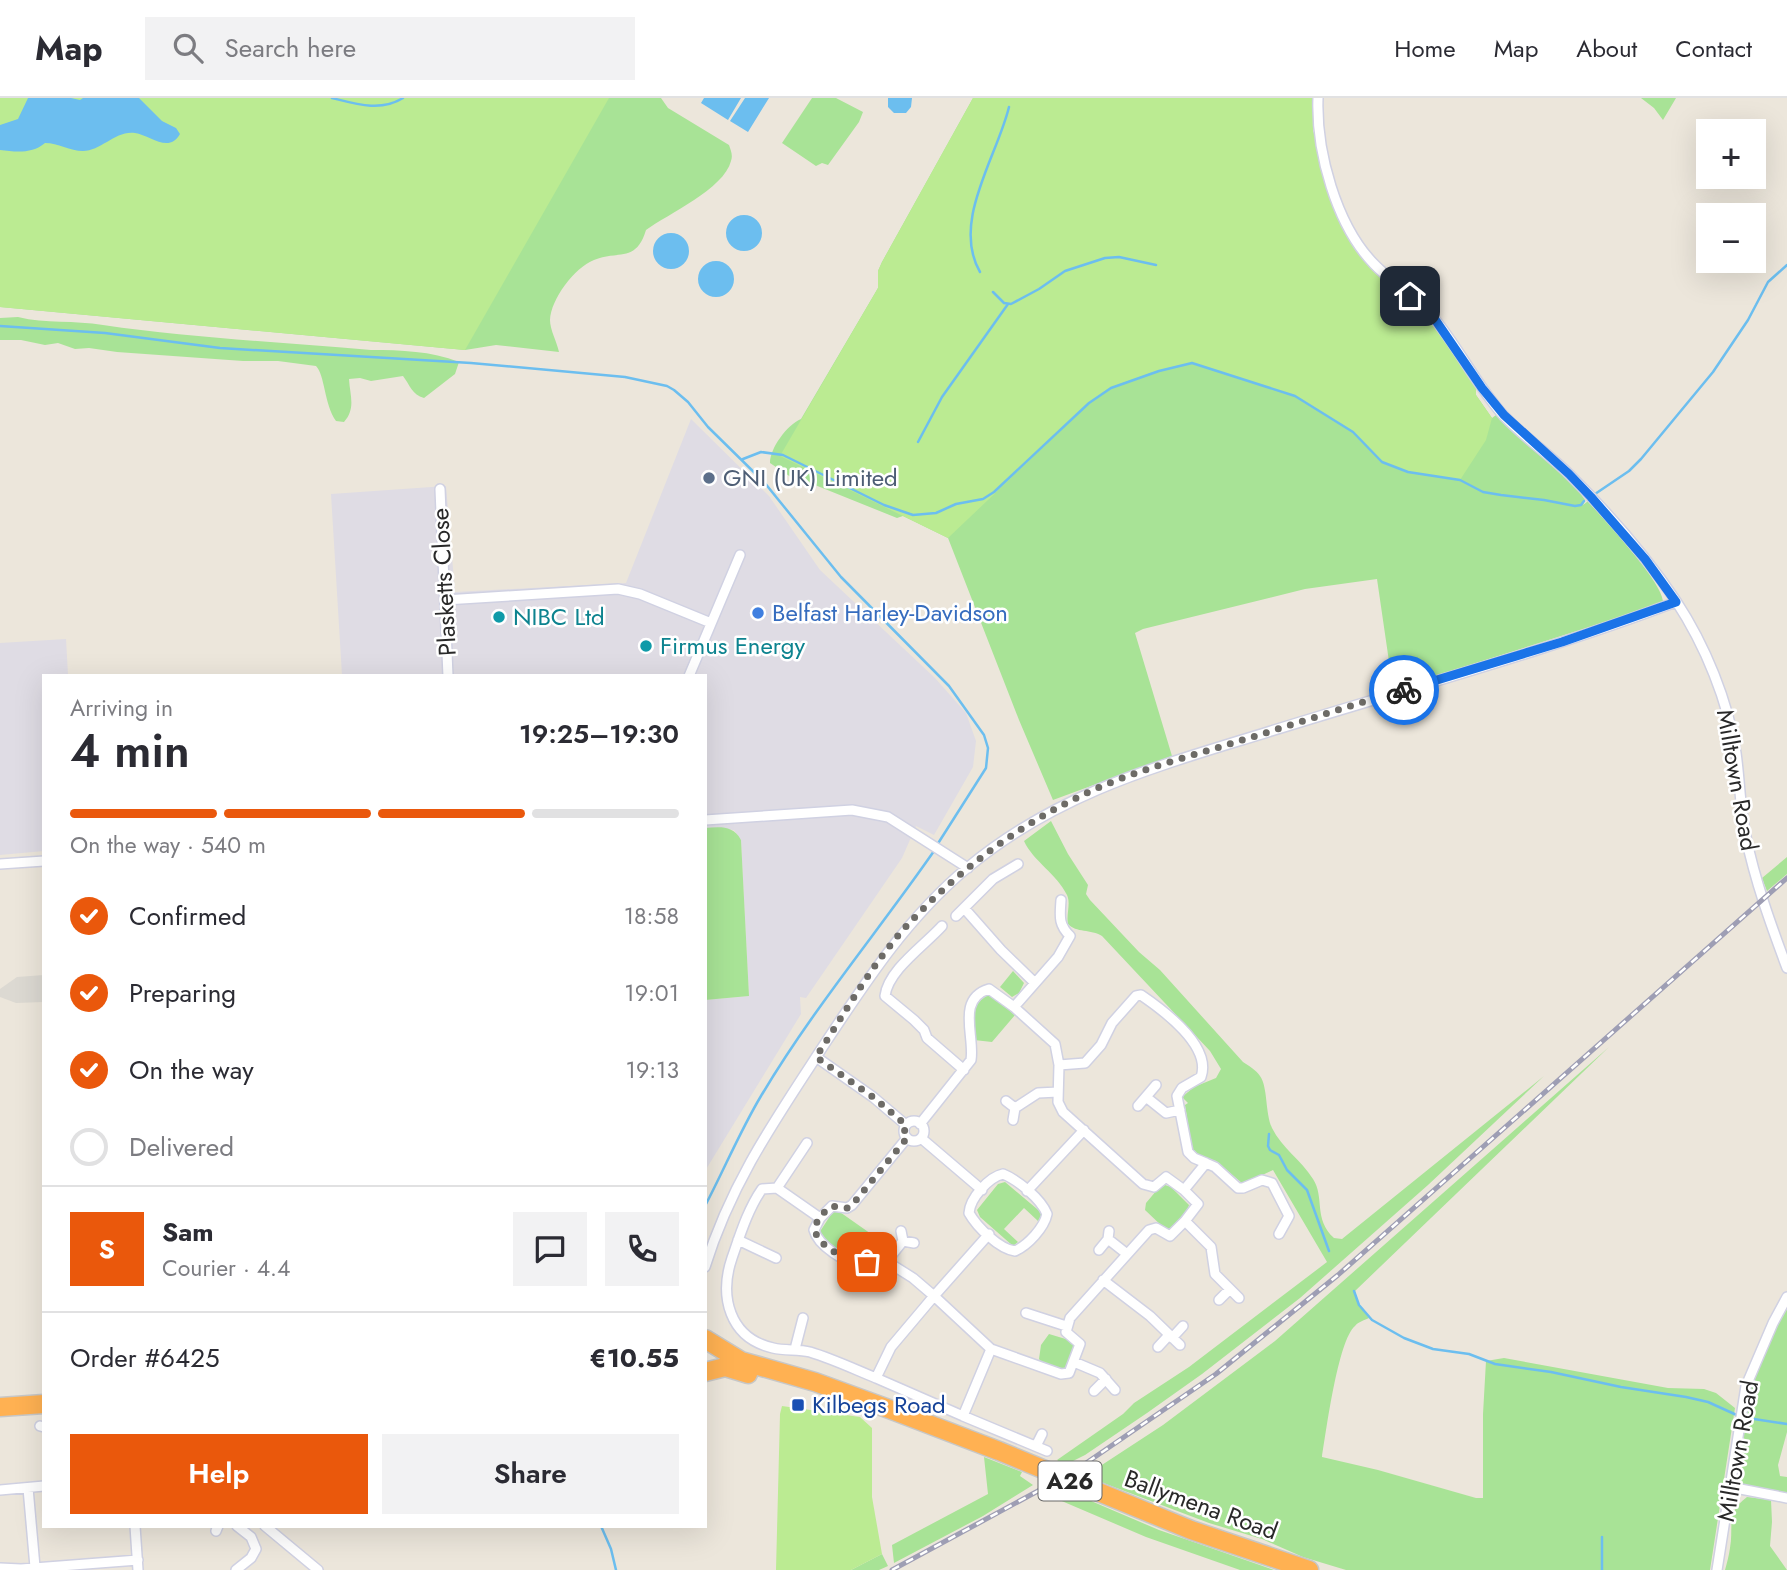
<!DOCTYPE html>
<meta charset="utf-8">
<style>
:root{--surface:#fff;--page:#f2f2f3;--text:#2b2b33;--muted:#7c7c81;--line:#e1e1e2;--accent:#ea580c}
body{margin:0;font-family:Jost,sans-serif;background:var(--page);color:var(--text);height:100vh;display:flex;flex-direction:column;font-size:26px;white-space:nowrap}
*{box-sizing:border-box;margin:0}
p{font-size:23px;color:var(--muted)}
.icon{flex:none;width:38px;height:38px;fill:none;stroke:currentColor;stroke-width:2;stroke-linecap:round;stroke-linejoin:round}
.map{position:relative;flex:1;overflow:hidden}
.panel{position:absolute;left:42px;top:576px;width:665px;height:854px;display:flex;flex-direction:column;background:var(--surface);border-radius:0px;box-shadow:0 7px 28px #0002}
.panel>*{flex:none}
.fabs{position:absolute;left:1696px;top:21px;display:grid;gap:14px}
.fabs a{display:grid;place-items:center;width:70px;height:70px;border-radius:0px;background:var(--surface);box-shadow:0 7px 28px #0002;font-size:35px}
.pin{position:absolute;display:grid;place-items:center;width:60px;height:60px;color:#fff;margin:-30px;border-radius:14px;box-shadow:0 4px 10px #0006}
.courier{position:absolute;display:grid;place-items:center;width:70px;height:70px;margin:-35px;border:5px solid #1a73e8;border-radius:50%;background:#fff;color:#222;box-shadow:0 2px 9px #0007}
.headline em{font-style:normal;font-weight:600}
.headline div{display:flex;flex-direction:column-reverse}
.headline{display:flex;align-items:center;justify-content:space-between;height:119px;padding:0 28px}
h1{font-size:46px;font-weight:600;line-height:52px}
.bar{display:grid;grid-template-columns:repeat(4,1fr);gap:10px 7px;align-content:center;height:84px;padding:0 28px}
.bar i{height:9px;border-radius:5px;background:var(--line)}
.bar .current{background:var(--accent)}
.bar p{grid-column:span 4}
.line{display:flex;align-items:center;gap:18px;padding:0 28px;border-top:2px solid var(--line)}
.line div{flex:1}
.round{display:grid;place-items:center;flex:none;width:74px;height:74px;border-radius:0px;background:var(--page)}
ol{padding:0 28px;list-style:none}
li{display:flex;align-items:center;gap:21px;height:77px}
li p{margin-inline-start:auto}
li .icon{padding:7px;border-radius:50%;background:var(--accent);color:#fff;stroke-width:4}
li:last-child{color:var(--muted)}
li i{width:38px;height:38px;border:4px solid var(--line);border-radius:50%}
.cta{display:flex;gap:14px;margin-top:auto;padding:14px 28px}
.cta a{flex:1;height:80px;border-radius:0px;background:var(--accent);color:#fff;font-size:28px;font-weight:600;line-height:80px;text-align:center}
.cta a+a{background:var(--page);color:var(--text)}
header{display:flex;align-items:center;gap:42px;box-sizing:border-box;height:98px;padding:0 35px;background:var(--surface);border-bottom:2px solid var(--line)}
header strong{font-size:33px}
nav{display:flex;gap:38px;margin-inline-start:auto;font-size:24px}
.search{width:490px;height:63px;background:var(--page);display:flex;align-items:center;gap:18px;box-sizing:border-box;padding:0 24px;border-radius:0px;color:var(--muted);font-size:26px}
.map>svg:first-child{display:block}
</style>
<header>
<strong>Map</strong>
<div class="search"><svg class="icon" aria-label="search" viewBox="0 0 24 24"><circle cx="10" cy="10" r="6"/><path d="M15 15l6 6"/></svg>Search here</div>
<nav><a>Home</a><a>Map</a><a>About</a><a>Contact</a></nav>
</header>
<div class="map">
<svg width="1787" height="1472" viewBox="0 0 1787 1472">
<rect width="100%" height="100%" fill="#ece6db"/>
<path fill="#dfdce4" d="M691 321 769 398 820 472 935 580 966 615 976 643 973 669 934 737 916 728 902 760 806 900 800 899 801 916 705 1073V902L749 898 741 742 734 732 705 730V578L342 577 331 396 446 388 455 494 626 485Z
M66 541 68 577 44 578V753L0 757V545Z"/>
<path fill="#a8e396" d="M0 0H661L668 10 729 47C731 53 733 57 731 63 724 91 668 116 646 132 636 165 619 152 594 162 574 170 551 201 550 222 550 232 557 244 559 254L496 247 465 252 0 209Z
M812 0H836L863 14 859 24 828 67 822 65 816 68 782 45Z
M973 0H1314L1313 33 1327 83 1348 135 1453 254 1476 287V297L1492 320 1496 317C1523 348 1563 367 1585 402L1583 407 1588 403C1604 422 1661 482 1663 503L1659 507 1397 590 1392 584 1377 481 1305 491 1143 531 1135 535 1172 658 1053 702 1019 622 948 440 903 418 897 420 815 387 807 390 770 365C770 350 787 327 801 321L878 190V173L882 164Z
M1641 0H1676L1663 22 1654 10Z
M18 219C46 226 74 222 103 227 191 240 282 244 371 252 401 252 431 253 459 264L455 276 424 300C412 297 410 287 403 278L371 283 360 280 349 281C350 298 356 310 344 324L336 323C324 306 325 277 316 268L278 263H243L117 254 89 250 75 251 58 245 45 247 21 242H0V220Z
M1051 723 1068 756 1088 787 1086 796 1090 802 1139 854 1160 872 1243 964C1249 968 1256 972 1260 978 1268 989 1265 1015 1272 1030 1282 1050 1301 1062 1313 1081 1325 1099 1313 1121 1334 1140L1342 1141 1544 978 1428 1087 1300 1200 1202 1276 1147 1315 1085 1357 1065 1367 1057 1362 1123 1316 1134 1305 1189 1269 1327 1164 1273 1072 1243 1086 1216 1063 1200 1058 1192 1051 1185 1007 1188 1005 1182 999 1194 989 1216 980 1221 971 1210 953 1102 838C1091 831 1076 835 1068 826 1066 817 1071 805 1067 797 1057 776 1033 763 1024 743Z
M705 730C720 729 733 727 741 742L749 898 705 902Z
M1787 759V776L1767 793 1762 780Z
M1013 873 1024 885 1019 895 1012 899 1000 889Z
M988 897 994 898 1015 917 992 944 974 942C973 925 970 906 988 897Z
M1609 949 1355 1193 1359 1207 1369 1220C1365 1222 1358 1224 1355 1228 1338 1242 1326 1335 1322 1359L1378 1372 1476 1400H1483V1316L1486 1263 1504 1260 1668 1290 1704 1291 1716 1295 1735 1310 1710 1472H1346L1303 1459 1262 1441 1209 1425 1085 1378 1163 1327 1275 1243Z
M1005 1084 1043 1116 1038 1123 1024 1110 1004 1131 1018 1144 1013 1148 980 1119 977 1112 998 1086Z
M1162 1086 1171 1089 1189 1107 1187 1113 1170 1131H1165L1145 1112 1146 1105Z
M837 1112 874 1138 875 1146 861 1164H857L822 1141 819 1135 832 1115Z
M1787 1208V1334L1778 1367 1780 1378 1787 1379V1397L1734 1387 1750 1290 1761 1259Z
M1049 1236 1069 1242 1073 1247V1254L1065 1271 1043 1266 1039 1261 1041 1247Z
M984 1359 1022 1374 1020 1378 1033 1387 983 1418 894 1465 892 1447 988 1396Z
M1063 1391 1159 1432 1274 1472H1240L1146 1439 1057 1401Z
M1747 1399 1771 1402 1772 1424 1770 1448 1787 1472H1725C1727 1465 1729 1457 1730 1450 1734 1428 1725 1415 1747 1399Z
M882 1456 888 1468 879 1472H851Z"/>
<path fill="#bbeb92" d="M0 0H609L465 252 0 209Z
M973 0H1314L1313 33 1327 83 1348 135 1430 219 1476 287V297L1492 320 1486 342 1460 382 1408 374 1382 364 1353 334 1295 298 1192 265 1150 275 1109 290 1091 304 948 440 780 358 878 190V173L882 164Z
M782 1308 860 1319 872 1330V1399L882 1456 851 1472H776L780 1316Z"/>
<path fill="#dcd9d2" d="M44 877V904L16 905 0 899V891L17 879Z"/>
<path fill="#6cbeef" d="M28 0H71L80 2 83 0H139L162 23 176 30 180 36C169 56 150 37 135 35 116 32 101 53 83 53 70 53 58 45 45 45 32 56 16 54 0 52V27L18 21Z
M704 0H741L728 22 701 5Z
M745 0H769L748 34 730 23Z
M888 0H912L911 9 906 15H894L888 9Z
M726 135a18 18 0 1 1 36 0a18 18 0 1 1-36 0Z
M653 153a18 18 0 1 1 36 0a18 18 0 1 1-36 0Z
M698 181a18 18 0 1 1 36 0a18 18 0 1 1-36 0Z"/>
<g fill="none" stroke-linecap="round" stroke-linejoin="round">
<path stroke="#6cbeef" stroke-width="2.5" d="M332 0C356 6 381 14 403 0
M980 174C951 124 997 59 1009 9
M993 194 1004 205 1011 206 1039 191 1065 173 1105 160 1119 159 1156 167
M0 228 105 235 220 250 471 265 625 279 667 288 674 292 688 304 708 329 764 384 841 479 949 588 984 637 988 650 986 670 937 747
M918 344 942 299 1008 206
M743 361 761 354 783 357 884 407 913 417 936 415 956 406 983 401 994 394 1089 305 1111 290 1159 273 1192 265 1295 298 1353 334 1382 364 1408 374 1460 382 1483 394 1501 397 1544 402 1575 408 1581 407 1584 403
M1595 396 1629 373 1641 361 1713 274 1748 222 1768 184 1787 167
M1269 1036 1268 1048 1270 1052 1279 1057 1287 1072 1307 1092 1329 1153
M705 1108C724 1072 740 1033 761 998 812 912 877 835 934 753
M1354 1193 1359 1207 1372 1222 1404 1240 1433 1251 1469 1256 1495 1266 1551 1274 1621 1289 1686 1299 1708 1304 1741 1319 1787 1326
M601 1428 611 1451 616 1472
M1602 1472V1439"/>
<g stroke="#d0d1e2" stroke-width="12">
<path id="street" d="M1318 0C1316 53 1336 127 1374 166 1392 185 1417 199 1433 219 1459 250 1477 288 1504 318 1525 340 1550 357 1571 378 1609 416 1646 458 1676 503 1705 547 1728 603 1736 655 1740 683 1740 711 1746 739 1755 783 1771 827 1787 870
M440 391 448 578
M445 502 618 491 640 496 711 525
M689 578 740 457
M705 722 852 712 888 719 968 770
M0 766 44 763
M1018 766 993 781 964 810 1001 852 1035 885
M956 818 964 810
M942 828C925 847 888 872 885 898L914 922 924 932 927 940 964 972
M1141 897C1163 912 1212 948 1201 979L1182 990 1177 998 1188 1054 1194 1060 1206 1065 1184 1092 1166 1079 1154 1089 1143 1086 1063 1014 1058 1004 1059 967 1085 965 1101 947 1112 925 1136 898Z
M1014 909 1055 946 1059 967
M816 959 873 999 906 1027
M1146 999 1166 1015 1180 1012
M1006 1003 1015 1010 1038 995 1058 994
M1138 1008 1156 987
M1013 1022 1015 1010
M904 1033a10 10 0 1 1 20 0a10 10 0 1 1-20 0Z
M920 1026 971 962C975 938 956 901 989 891L1014 909 1058 859 1070 838C1058 826 1060 818 1061 802
M921 1040 982 1092
M1206 1065 1215 1069 1238 1090H1243L1262 1082 1272 1085 1289 1118 1279 1136
M1003 1076C1018 1082 1041 1101 1047 1116 1044 1130 1028 1147 1015 1153 999 1151 977 1129 969 1115 970 1100 989 1079 1003 1076Z
M777 1090 807 1045
M1027 1093 1084 1032
M820 1120 777 1090 762 1091C748 1111 740 1137 732 1160 719 1198 729 1240 773 1250 785 1253 798 1251 810 1254 833 1261 854 1271 876 1280L891 1249 934 1198 913 1180 878 1158 872 1160 862 1168C846 1165 818 1148 814 1132L820 1120 832 1108 847 1110 852 1107 907 1040
M1185 1123 1211 1149 1215 1176 1239 1200
M901 1133 903 1143
M989 1136 934 1198 991 1251
M1108 1141 1127 1156
M738 1142 776 1160
M1099 1152 1108 1141 1109 1133
M887 1163 903 1143 914 1145
M705 1169C731 1085 775 1022 822 950 865 885 906 821 967 770 1060 693 1159 668 1271 633 1406 591 1544 554 1676 504
M1103 1182 1150 1218 1180 1247
M1219 1202 1230 1191
M1026 1215 1066 1228
M1172 1240 1183 1228
M1158 1249 1169 1237
M795 1251 803 1220
M1074 1264 1100 1275 1115 1292
M876 1280 963 1318
M1094 1293 1106 1281
M40 1328 44 1329
M1036 1348 1042 1336
M1047 1353 963 1318 991 1251 1061 1276 1069 1275 1080 1246 1066 1234 1070 1220 1149 1132 1156 1130 1170 1138 1185 1123 1198 1106 1184 1092
M1730 1389 1787 1400
M28 1390 35 1469
M0 1392 44 1388
M135 1428 138 1472
M265 1428 318 1472
M216 1433 218 1428
M0 1470 21 1471 138 1462
M236 1472 251 1460 256 1451 251 1439 237 1428
M1717 1472 1746 1288 1773 1225 1787 1199"/>
</g>
<g stroke="#c7c7c7" stroke-width="21">
<path id="highway" d="M705 1241 741 1263 815 1284 889 1311 999 1353 1191 1432 1309 1472
M705 1274 725 1269 748 1276
M0 1309 44 1306"/>
</g>
<use href="#street" stroke="#fff" stroke-width="9"/>
<use href="#highway" stroke="#ffb152" stroke-width="18"/>
<g stroke="#9e9eb4" stroke-width="5">
<path id="rail" d="M892 1472 1073 1374 1216 1276 1338 1177 1787 780"/>
</g>
<use href="#rail" stroke="#fff" stroke-width="2.5" stroke-dasharray="8" stroke-linecap="butt"/>
</g>
<g fill="none" stroke-linecap="round" stroke-linejoin="round">
<path stroke="#6d6b67" stroke-width="7" stroke-dasharray="0 12.6" d="M867 1164 862 1168C852 1166 844 1160 836 1155 812 1140 807 1128 831 1108L847 1110 852 1107 907 1040 904 1035 906 1027 873 999 816 959C847 912 875 860 914 820 968 764 1029 720 1100 689 1144 670 1191 658 1236 644 1292 627 1348 608 1404 592"/>
<path stroke="#1a73e8" stroke-width="9" d="M1404 592 1562 544 1676 504 1645 461 1591 399 1569 376 1504 317 1482 290 1432 217 1410 198"/>
</g>
<circle fill="#5c6f8a" stroke="#fff" stroke-width="2.5" cx="709" cy="380" r="7"/>
<circle fill="#3f7fe0" stroke="#fff" stroke-width="2.5" cx="758" cy="515" r="7"/>
<g fill="#0f9aa8" stroke="#fff" stroke-width="2.5">
<circle cx="499" cy="519" r="7"/>
<circle cx="646" cy="548" r="7"/>
</g>
<rect fill="#1a4fb4" stroke="#fff" stroke-width="2.5" x="791" y="1300" width="14" height="14" rx="3.5"/>
<g text-anchor="middle" stroke-width="5" stroke-linejoin="round" paint-order="stroke">
<rect fill="#fff" stroke="#696969" stroke-width="2" x="1038.5" y="1363.5" width="63" height="39" rx="5"/>
<g font-size="23" font-weight="bold" fill="#292929">
<text x="1070" y="1391">A26</text>
</g>
<g font-size="24" fill="#4e5e75" stroke="#fff" text-anchor="start">
<text x="723" y="388">GNI (UK) Limited</text>
</g>
<g font-size="24" fill="#292929" stroke="#fff">
<text transform="translate(444 484) rotate(-93)" y="8">Plasketts Close</text>
<text transform="translate(1737 682) rotate(80)" y="8">Milltown Road</text>
<text transform="translate(1738 1353) rotate(-80)" y="8">Milltown Road</text>
<text transform="translate(1201 1407) rotate(20)" y="8">Ballymena Road</text>
</g>
<g font-size="24" fill="#366cbe" stroke="#fff" text-anchor="start">
<text x="772" y="523">Belfast Harley-Davidson</text>
</g>
<g font-size="24" fill="#0d838f" stroke="#fff" text-anchor="start">
<text x="513" y="527">NIBC Ltd</text>
<text x="660" y="556">Firmus Energy</text>
</g>
<g font-size="24" fill="#164399" stroke="#fff" text-anchor="start">
<text x="812" y="1315">Kilbegs Road</text>
</g>
</g>
</svg>
<div class="fabs">
<a>+</a>
<a>−</a>
</div>
<div class="pin" style="left:867px;top:1164px;background:#ea580c"><svg class="icon" aria-label="bag" viewBox="0 0 24 24"><path d="M5 8h14l-1 12H6zM9 8a3 3 0 0 1 6 0"/></svg></div>
<div class="pin" style="left:1410px;top:198px;background:#1f2937"><svg class="icon" aria-label="home" viewBox="0 0 24 24"><path d="M3 11l9-7 9 7M6 9v11h12V9"/></svg></div>
<div class="courier" style="left:1404px;top:592px"><svg class="icon" aria-label="bike" viewBox="0 0 24 24"><circle cx="6" cy="16" r="4"/><circle cx="18" cy="16" r="4"/><path d="M6 16l4-8h5l3 8M10 8l3 8H6M13 5h3"/></svg></div>
<section class="panel">
<div class="headline"><div><h1>4 min</h1><p>Arriving in</p></div><em>19:25–19:30</em></div>
<div class="bar"><i class="current"></i><i class="current"></i><i class="current"></i><i></i><p>On the way · 540 m</p></div>
<ol>
<li><svg class="icon" aria-label="check" viewBox="0 0 24 24"><path d="M5 12l5 5 9-10"/></svg>Confirmed<p>18:58</p></li>
<li><svg class="icon" aria-label="check" viewBox="0 0 24 24"><path d="M5 12l5 5 9-10"/></svg>Preparing<p>19:01</p></li>
<li><svg class="icon" aria-label="check" viewBox="0 0 24 24"><path d="M5 12l5 5 9-10"/></svg>On the way<p>19:13</p></li>
<li><i></i>Delivered</li>
</ol>
<div class="line" style="height:126px"><b class="round" style="background:var(--accent);color:#fff">S</b><div><b>Sam</b><p>Courier · 4.4</p></div><a class="round"><svg class="icon" aria-label="chat" viewBox="0 0 24 24"><path d="M4 5h16v11H9l-5 4z"/></svg></a><a class="round"><svg class="icon" aria-label="phone" viewBox="0 0 24 24"><path d="M5 4h4l2 5-3 2q2 4 5 5l2-3 5 2v4C11 20 4 13 5 4z"/></svg></a></div>
<div class="line" style="height:91px"><div>Order #6425</div><b>€10.55</b></div>
<div class="cta"><a>Help</a><a>Share</a></div>
</section>
</div>
